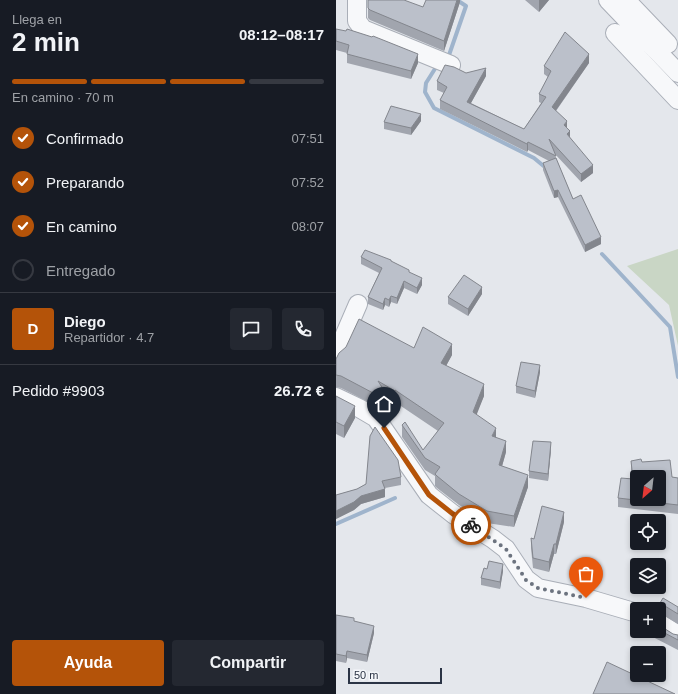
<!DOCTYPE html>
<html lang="es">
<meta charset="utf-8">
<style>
:root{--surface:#171b24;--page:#242831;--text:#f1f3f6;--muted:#9ea1a6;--line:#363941;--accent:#b45309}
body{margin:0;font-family:Arial,sans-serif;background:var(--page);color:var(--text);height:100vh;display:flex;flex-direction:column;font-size:15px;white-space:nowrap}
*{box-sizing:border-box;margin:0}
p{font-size:13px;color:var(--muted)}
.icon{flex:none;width:22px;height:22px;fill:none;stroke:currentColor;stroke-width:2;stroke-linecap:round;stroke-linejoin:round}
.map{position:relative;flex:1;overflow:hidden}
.panel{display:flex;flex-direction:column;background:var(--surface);width:336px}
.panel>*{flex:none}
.needle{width:26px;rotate:208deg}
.fabs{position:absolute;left:294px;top:470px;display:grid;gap:8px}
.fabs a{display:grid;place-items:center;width:36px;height:36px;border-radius:4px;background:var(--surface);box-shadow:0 2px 6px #0003;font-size:20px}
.scale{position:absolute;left:12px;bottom:10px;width:94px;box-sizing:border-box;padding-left:4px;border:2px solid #2b3445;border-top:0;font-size:11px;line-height:14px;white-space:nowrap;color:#2b3445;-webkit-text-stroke:3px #f4f6f9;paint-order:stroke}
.pin{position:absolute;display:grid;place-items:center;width:34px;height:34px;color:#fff;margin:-41px -17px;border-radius:50% 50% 50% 0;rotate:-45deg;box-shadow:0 0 4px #0007}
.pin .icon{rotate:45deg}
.courier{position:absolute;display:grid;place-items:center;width:40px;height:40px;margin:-20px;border:3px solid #b45309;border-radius:50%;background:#fff;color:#222;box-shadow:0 1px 5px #0007}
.summary em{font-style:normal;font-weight:700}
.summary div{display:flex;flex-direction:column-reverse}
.summary{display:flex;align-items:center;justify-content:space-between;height:68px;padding:0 12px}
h1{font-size:26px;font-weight:700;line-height:30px}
.bar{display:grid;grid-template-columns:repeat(4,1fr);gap:6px 4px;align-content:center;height:48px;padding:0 12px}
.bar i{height:5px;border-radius:3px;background:var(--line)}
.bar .active{background:var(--accent)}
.bar p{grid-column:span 4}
.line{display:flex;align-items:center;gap:10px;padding:0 12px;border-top:1px solid var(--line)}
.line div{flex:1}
.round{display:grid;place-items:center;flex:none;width:42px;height:42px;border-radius:4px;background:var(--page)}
ol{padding:0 12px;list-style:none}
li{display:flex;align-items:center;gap:12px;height:44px}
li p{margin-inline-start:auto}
li .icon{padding:4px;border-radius:50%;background:var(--accent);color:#fff;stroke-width:4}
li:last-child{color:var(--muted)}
li i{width:22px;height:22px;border:2px solid var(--line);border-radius:50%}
.primary-button{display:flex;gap:8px;margin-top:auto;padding:8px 12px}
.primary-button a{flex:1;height:46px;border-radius:4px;background:var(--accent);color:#fff;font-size:16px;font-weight:700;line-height:46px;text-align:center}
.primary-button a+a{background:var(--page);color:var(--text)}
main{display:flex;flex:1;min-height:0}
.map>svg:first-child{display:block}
</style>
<main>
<section class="panel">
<div class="summary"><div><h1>2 min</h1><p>Llega en</p></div><em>08:12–08:17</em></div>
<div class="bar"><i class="active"></i><i class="active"></i><i class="active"></i><i></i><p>En camino · 70 m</p></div>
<ol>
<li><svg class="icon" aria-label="check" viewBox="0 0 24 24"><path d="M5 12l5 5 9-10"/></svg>Confirmado<p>07:51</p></li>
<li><svg class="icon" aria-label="check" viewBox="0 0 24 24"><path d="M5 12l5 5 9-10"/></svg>Preparando<p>07:52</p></li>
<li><svg class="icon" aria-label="check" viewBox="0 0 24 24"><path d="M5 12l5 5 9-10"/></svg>En camino<p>08:07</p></li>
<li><i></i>Entregado</li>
</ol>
<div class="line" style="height:72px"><b class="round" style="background:var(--accent);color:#fff">D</b><div><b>Diego</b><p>Repartidor · 4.7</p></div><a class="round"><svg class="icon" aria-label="chat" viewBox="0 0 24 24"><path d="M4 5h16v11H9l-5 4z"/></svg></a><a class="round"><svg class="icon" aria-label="phone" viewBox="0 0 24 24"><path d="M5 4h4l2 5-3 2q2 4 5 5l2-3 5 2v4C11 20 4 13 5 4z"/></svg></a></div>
<div class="line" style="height:52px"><div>Pedido #9903</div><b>26.72 €</b></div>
<div class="primary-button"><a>Ayuda</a><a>Compartir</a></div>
</section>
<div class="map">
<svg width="342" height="694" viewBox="0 0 342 694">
<rect width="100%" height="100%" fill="#e4e7ec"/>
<path fill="#c9d6c5" d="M342 249V346L333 305 291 266Z"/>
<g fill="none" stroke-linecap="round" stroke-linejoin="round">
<path stroke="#9fb4cc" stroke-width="4" d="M112 58 130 6 121 0
M102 64 90 83 89 92 98 108 198 158 210 168
M266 254 334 327 342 377
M0 524 59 498"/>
<g stroke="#a9aeb7" stroke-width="20">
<path id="minor" d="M21 0V21L27 29 115 65
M272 0 342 73
M290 0 332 44
M279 33 342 100
M0 355 22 304
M0 397 23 408 40 418 93 495 117 514 157 539 170 549 190 579 202 588 250 598 301 613
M323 623 342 635"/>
</g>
<use href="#minor" stroke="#f7f8fa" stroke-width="18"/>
</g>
<path fill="#a1a5ae" d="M32 0 87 7 124 0V2L108 51 34 20 32 18Z
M189 0H213L203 12Z
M0 29 82 63 75 79 11 63V53L0 50Z
M253 63 220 111 231 128 234 138 257 173 245 182 219 154 220 158 237 199 265 244 249 252 222 197 218 198 207 170V163L213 161 192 150 191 152 104 109V100L108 93 101 90V81L130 73 150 76 135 103 188 129 205 103 203 102V94L212 77 208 74V66Z
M85 121 75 135 48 129V122Z
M25 257 55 262 73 272 86 285 81 294 68 288 61 304 55 302 53 307 49 305 47 310 32 304V297L43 273 25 264Z
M146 294 132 316 112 304V297Z
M78 348 116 355 110 366 148 396 140 414 160 437 170 452 166 466 192 487 178 527 151 523 123 505 101 488 99 486V476L89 470 66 437V425L87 450 102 431 59 402V403L55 401 56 403V414L5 388 0 387V359Z
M204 372 199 398 180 393V386Z
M0 396 19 418 8 438 0 434Z
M215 449 212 481 193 478V471Z
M295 461 306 462 336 477 342 478V514L282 507V498L296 479 295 469Z
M65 477V485L49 488V497L25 504 18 510 0 519V495L21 489 30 484Z
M228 522 220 554H218L213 572 197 568 195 548V538L198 539Z
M167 571 164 589 145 585V578Z
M324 603 342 607V624L324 613Z
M0 615 18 621 38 633 31 662 11 658 10 663 0 661Z
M323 625 337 634 342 635V650L313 635V631H323Z"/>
<path fill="#83868d" d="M121 0H124V2L108 51V41Z
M203 0H213L203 12Z
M82 54V63L75 79V71Z
M253 54V63L216 116V107Z
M150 68V76L131 110V102Z
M85 114V121L75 135V128Z
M231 121V130L228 125Z
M234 131V139L231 134Z
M192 142V150L191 152V144Z
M257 165V173L245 182V174Z
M222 190V197L218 198V191Z
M265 237V244L249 252V245Z
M86 278V285L81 294V288Z
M68 281V288L61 304V298Z
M146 287V294L132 316V309Z
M55 296V302L53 307V300Z
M49 298V305L47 310V304Z
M116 344V355L105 375V363Z
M204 365V372L199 398V391Z
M148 384V396L137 424V412Z
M19 406V418L8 438V426Z
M160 428V440L156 436Z
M170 441V452L163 477V465Z
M215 442V449L212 481V474Z
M192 475V487L178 527V516Z
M49 489V497L25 504 18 510 0 519V511L25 496Z
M228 512V522L220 554V544Z
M218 544V554L213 572V562Z
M167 564V571L164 589V582Z
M38 626V633L31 662V655Z
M11 651V658L10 663V656Z"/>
<path fill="#bbc0ca" stroke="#83868d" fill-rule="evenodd" d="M32 0H68L87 7 90 0H121L108 41 34 10 32 8Z
M0 29 10 31 11 29 36 37 37 36 82 54 75 71 11 54 13 45 0 41Z
M229 32 253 54 216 107 231 121 228 125 234 131 231 134 257 165 245 174 213 139 220 156 192 142 191 144 104 100 111 87 101 81 109 65 118 67 130 73 150 68 131 102 188 129 210 97 203 94 215 71 208 66Z
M55 106 85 114 75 128 48 122Z
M220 158 237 199 245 195 265 237 249 245 222 190 218 191 207 163Z
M29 250 55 260V261L73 270V272L86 278 81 288 68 281 61 298 55 296 53 300 49 298 47 304 32 297 46 268 25 257Z
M128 275 146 287 132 309 112 297Z
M23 319 78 348 87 327 116 344 105 363 148 384 137 412 160 428 156 436 170 441 163 465 192 475 178 516 151 511 123 494 101 476 99 474 104 467 89 458 66 425 69 422 87 450 108 423 59 390V391L42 381 56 403 5 376 0 375V359L3 353 10 347Z
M185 362 204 365 199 391 180 386Z
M0 396 19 406 8 426 0 422Z
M39 427 62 460 65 477 46 481 49 489 25 496 18 502 0 511V495L21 489 30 484 34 436Z
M197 441 215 442 212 474 193 471Z
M305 459 306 462 334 460 336 477 342 478V505L282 498 285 478 297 479 295 461ZM301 477H323V499H301Z
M206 506 228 512 220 544H218L213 562 197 558 195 538 198 539Z
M153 561 167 564 164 582 145 578 148 568 151 569Z
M327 598 342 607V614L324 603Z
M0 615 18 618V621L38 626 31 655 11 651 10 656 0 654Z
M323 625 337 634 342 635V640L323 630Z
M271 662 339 694H257Z"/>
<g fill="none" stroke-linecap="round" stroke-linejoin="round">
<path stroke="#6c737f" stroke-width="4" stroke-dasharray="0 7.2" d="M135 525 170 549 190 580 202 588 250 598"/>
<path stroke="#b45309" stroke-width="5" d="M48 428 93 495 117 514 135 525"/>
</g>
</svg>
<div class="fabs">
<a><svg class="needle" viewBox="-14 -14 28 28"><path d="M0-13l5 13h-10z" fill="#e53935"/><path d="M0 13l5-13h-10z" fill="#9ea1a6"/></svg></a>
<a><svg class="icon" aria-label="locate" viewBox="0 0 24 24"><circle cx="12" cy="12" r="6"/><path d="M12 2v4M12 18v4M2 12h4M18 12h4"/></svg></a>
<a><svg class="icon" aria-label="layers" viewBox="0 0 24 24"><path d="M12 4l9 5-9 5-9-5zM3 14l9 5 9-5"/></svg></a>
<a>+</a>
<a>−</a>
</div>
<div class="scale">50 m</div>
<div class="pin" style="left:250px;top:598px;background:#ea580c"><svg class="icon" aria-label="bag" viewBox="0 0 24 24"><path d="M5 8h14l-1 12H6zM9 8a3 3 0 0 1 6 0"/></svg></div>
<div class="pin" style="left:48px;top:428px;background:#1f2937"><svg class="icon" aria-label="home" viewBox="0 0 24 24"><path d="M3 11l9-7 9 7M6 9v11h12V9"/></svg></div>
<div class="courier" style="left:135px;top:525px"><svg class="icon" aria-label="bike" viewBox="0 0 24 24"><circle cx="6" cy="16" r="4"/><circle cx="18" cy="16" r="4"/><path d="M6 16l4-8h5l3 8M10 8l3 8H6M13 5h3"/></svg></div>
</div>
</main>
